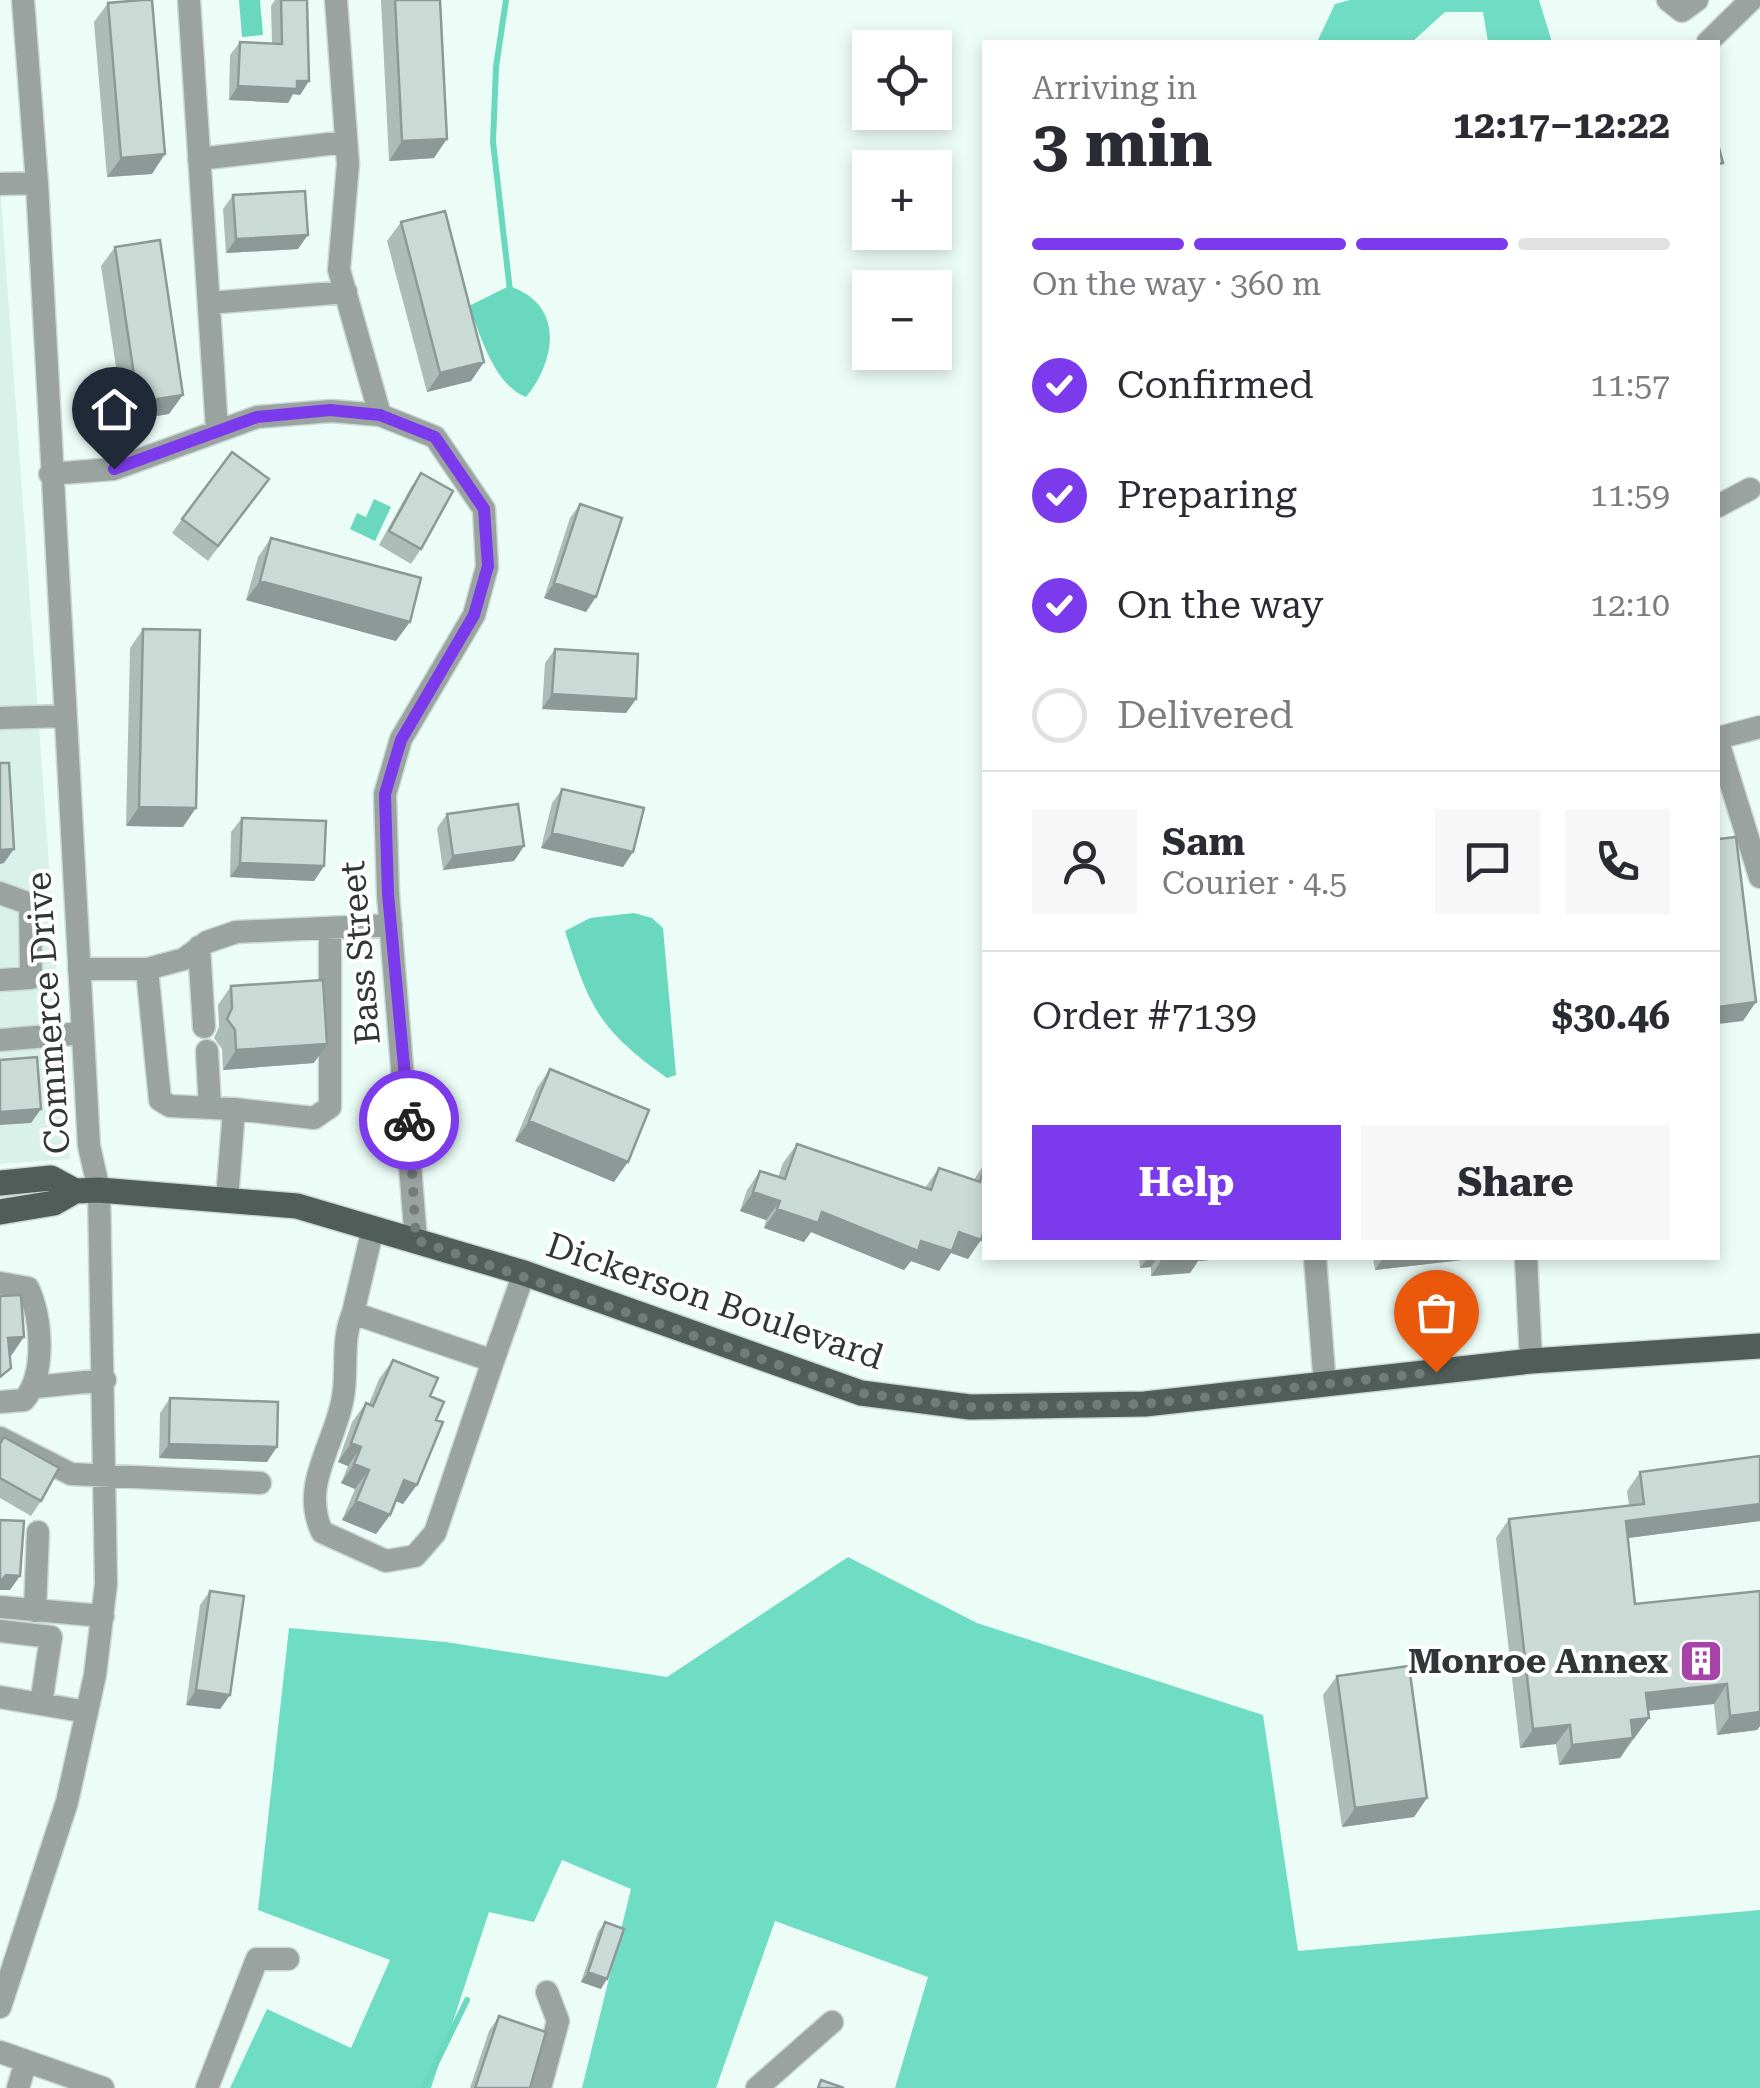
<!DOCTYPE html>
<meta charset="utf-8">
<style>
:root{--surface:#fff;--page:#f7f7f7;--text:#2b2b33;--muted:#7c7c81;--line:#e1e1e2;--accent:#7c3aed}
body{margin:0;font-family:"Roboto Serif",serif;background:var(--page);color:var(--text);height:100vh;display:flex;flex-direction:column;font-size:38px;white-space:nowrap}
*{box-sizing:border-box;margin:0}
p{font-size:32px;color:var(--muted)}
.icon{flex:none;width:55px;height:55px;fill:none;stroke:currentColor;stroke-width:2;stroke-linecap:round;stroke-linejoin:round}
.map{position:relative;flex:1;overflow:hidden}
.side{position:absolute;left:982px;top:40px;width:738px;height:1220px;display:flex;flex-direction:column;background:var(--surface);border-radius:0px;box-shadow:0 5px 15px #0003}
.side>*{flex:none}
.fabs{position:absolute;left:852px;top:30px;display:grid;gap:20px}
.fabs a{display:grid;place-items:center;width:100px;height:100px;border-radius:0px;background:var(--surface);box-shadow:0 5px 15px #0003;font-size:50px}
.pin{position:absolute;display:grid;place-items:center;width:85px;height:85px;color:#fff;margin:-102px -42px;border-radius:50% 50% 50% 0;rotate:-45deg;box-shadow:0 0 10px #0007}
.pin .icon{rotate:45deg}
.courier{position:absolute;display:grid;place-items:center;width:100px;height:100px;margin:-50px;border:8px solid #7c3aed;border-radius:50%;background:#fff;color:#222;box-shadow:0 2px 12px #0007}
.headline em{font-style:normal;font-weight:700}
.headline div{display:flex;flex-direction:column-reverse}
.headline{display:flex;align-items:center;justify-content:space-between;height:170px;padding:0 50px}
h1{font-size:65px;font-weight:700;line-height:75px}
.bar{display:grid;grid-template-columns:repeat(4,1fr);gap:15px 10px;align-content:center;height:120px;padding:0 50px}
.bar i{height:12px;border-radius:8px;background:var(--line)}
.bar .on{background:var(--accent)}
.bar p{grid-column:span 4}
.line{display:flex;align-items:center;gap:25px;padding:0 50px;border-top:2px solid var(--line)}
.line div{flex:1}
.round{display:grid;place-items:center;flex:none;width:105px;height:105px;border-radius:0px;background:var(--page)}
ol{padding:0 50px;list-style:none}
li{display:flex;align-items:center;gap:30px;height:110px}
li p{margin-inline-start:auto}
li .icon{padding:10px;border-radius:50%;background:var(--accent);color:#fff;stroke-width:4}
li:last-child{color:var(--muted)}
li i{width:55px;height:55px;border:5px solid var(--line);border-radius:50%}
.cta{display:flex;gap:20px;margin-top:auto;padding:20px 50px}
.cta a{flex:1;height:115px;border-radius:0px;background:var(--accent);color:#fff;font-size:40px;font-weight:700;line-height:115px;text-align:center}
.cta a+a{background:var(--page);color:var(--text)}
.map>svg:first-child{display:block}
</style>
<div class="map">
<svg width="1760" height="2088" viewBox="0 0 1760 2088">
<rect width="100%" height="100%" fill="#ecfdf8"/>
<path fill="#d8f2ea" d="M0 183 70 1159 0 1164Z"/>
<path fill="#6fddc4" d="M1350 0H1539L1552 42H1488L1483 12H1445L1412 42H1317L1335 4Z
M848 1557 977 1623 1263 1715 1298 1951 1760 1910V2088H895L928 1977 775 1921 716 2088H582L631 1889 562 1860 534 1922 489 1912 431 2088H230L267 2009 351 2048 390 1960 258 1910 289 1628 446 1642 667 1677Z"/>
<path fill="#69d8be" d="M239 0H260L263 35 242 37Z
M509 286C564 304 557 359 526 397 494 385 480 334 469 306Z
M374 499 391 507 375 541 350 529 357 513 366 517Z
M634 913 652 918 663 928 676 1075 667 1078C600 1030 590 1009 565 931L590 918Z"/>
<g fill="none" stroke-linecap="round" stroke-linejoin="round">
<path stroke="#69d8be" stroke-width="6" d="M506 0 496 67 493 142 510 291
M424 2088 467 2000"/>
<g stroke="#cad9d5" stroke-width="25">
<path id="minor" d="M189 0 217 430
M336 0 348 164 339 270 380 415
M1668 0 1682 11 1697 0
M1708 42 1751 0
M199 159 346 142
M0 184 37 183
M209 303 346 292
M50 474 114 469 257 417 331 411 380 415 435 437 484 509 487 567 474 615 401 739 385 794 388 894 416 1240
M1718 506 1750 489
M0 718 64 716
M1718 738 1760 727
M1718 742 1760 877
M0 893 30 904 31 978 0 980
M199 947 204 1027
M79 969H147L160 1100 170 1106 234 1109 227 1200
M147 969 184 959 207 942 236 932 391 925
M0 1040 83 1033
M207 1051 210 1108
M234 1109 314 1118 330 1107V929
M373 1228 353 1313 493 1361 524 1273
M1315 1258 1325 1385
M1526 1258 1531 1361
M0 1283 28 1288C42 1319 46 1374 24 1400L0 1402
M353 1313C341 1341 348 1368 343 1397 335 1445 300 1484 322 1532L386 1561 415 1556 435 1533 493 1361
M35 1387 105 1380
M0 1438 71 1474 260 1483
M0 1607 103 1616
M35 1611 38 1532
M0 1631 51 1637 41 1704
M0 1697 87 1712
M0 2007 67 1802 95 1675 106 1584 99 1190 89 1146 37 183 23 0
M0 2052 103 2088
M18 2088 26 2061
M207 2088 257 1959H288
M540 2088 558 2021 547 1992
M757 2088 832 2022"/>
</g>
<g stroke="#cad9d5" stroke-width="28">
<path id="major" d="M0 1183 51 1178 75 1191
M0 1212 54 1203 75 1191 99 1190 297 1206 524 1273 861 1393 970 1407 1145 1404 1531 1361 1760 1346"/>
</g>
<use href="#minor" stroke="#9ba3a1" stroke-width="22"/>
<use href="#major" stroke="#505d59" stroke-width="25"/>
</g>
<path fill="#aebcb8" d="M275 0H307L309 81 300 95 293 94 288 103 229 100 230 55 240 42 272 43 271 6Z
M381 0H440L434 158 389 161Z
M108 3 152 174 107 177 94 22Z
M233 195 298 249 226 253 223 209Z
M401 222 484 362 471 381 427 392 387 241Z
M115 247 169 414 124 421 101 266Z
M421 473V549L411 564 379 545 411 487Z
M269 479 208 561 172 533 182 519Z
M580 504 586 612 544 598 570 518Z
M271 538 396 641 246 600 258 557Z
M143 629 183 827 126 826 130 648Z
M555 649 636 699 626 713 542 709 545 663Z
M562 789 633 852 623 867 541 848 552 803Z
M447 814 524 846 514 861 443 870 437 828Z
M242 818 324 866 314 881 230 877 231 832Z
M231 986 314 1063 223 1070 222 1049 214 1038 219 1027 218 1005Z
M550 1069 614 1182 515 1141 537 1088Z
M797 1144 925 1188 939 1168 974 1180 985 1162V1228L968 1259 951 1253 939 1271 911 1261 904 1270 811 1232 804 1242 764 1228 766 1220 740 1211 747 1190 760 1171 778 1177 783 1163Z
M1139 1258H1212L1210 1260 1198 1261 1190 1273 1151 1276V1267L1140 1268Z
M1373 1258H1480L1375 1270Z
M393 1360 430 1396 403 1504 396 1501 390 1515 376 1534 342 1520 355 1489 341 1483 348 1466 338 1462 352 1422 366 1403 369 1404 379 1379Z
M170 1398 267 1462 159 1458 160 1413Z
M0 1443 41 1501 31 1516 0 1498Z
M1760 1456V1521L1628 1538 1635 1604 1760 1591V1726L1757 1730 1717 1735 1714 1704 1648 1711 1649 1718 1620 1758 1559 1765 1556 1744 1520 1748 1496 1538 1509 1519 1629 1505 1627 1491 1640 1472Z
M210 1591 230 1695 220 1709 186 1705 200 1605Z
M1337 1676 1427 1798 1414 1817 1342 1827 1323 1695Z
M605 1922 601 1989 581 1982 598 1932Z
M499 2016 530 2088H470L489 2031Z"/>
<path fill="#8d9996" d="M297 81H309L300 95 293 94 288 103 229 100 238 86Z
M447 139 434 158 389 161 402 141Z
M165 154 152 174 107 177 121 158Z
M308 235 298 249 226 253 236 239Z
M484 362 471 381 427 392 440 373Z
M183 395 169 414 124 421 138 402Z
M260 581 410 622 396 641 246 600Z
M554 583 596 597 586 612 544 598Z
M552 694 636 699 626 713 542 709Z
M139 807 196 808 183 827 126 826Z
M552 833 633 852 623 867 541 848Z
M524 846 514 861 443 870 453 856Z
M14 849 4 863 0 864V850Z
M240 863 324 866 314 881 230 877Z
M1756 1002 1743 1021 1718 1024V1007Z
M327 1044 314 1063 223 1070 236 1050Z
M41 1109 31 1123 0 1125V1112Z
M529 1121 628 1162 614 1182 515 1141Z
M753 1192 780 1201 766 1220 740 1211Z
M777 1209 822 1212 921 1241 959 1232 981 1240 968 1259 951 1253 939 1271 911 1261 904 1270 811 1232 804 1242 764 1228Z
M1148 1258H1157L1151 1267 1140 1268Z
M1192 1258H1212L1210 1260 1198 1261 1190 1273 1151 1276 1161 1261Z
M1383 1258H1480L1375 1270Z
M24 1337 11 1356 0 1357 8 1338Z
M351 1443 361 1447 348 1466 338 1462Z
M169 1444 277 1447 267 1462 159 1458Z
M354 1464 369 1470 355 1489 341 1483Z
M404 1480 417 1485 403 1504 391 1499Z
M356 1501 390 1515 376 1534 342 1520Z
M1760 1504V1521L1612 1540 1626 1521Z
M6 1575 20 1576 10 1590H0V1582Z
M1727 1684 1714 1704 1632 1712 1646 1693Z
M196 1690 230 1695 220 1709 186 1705Z
M1760 1712V1726L1757 1730 1717 1735 1730 1716Z
M1649 1718 1635 1737 1618 1740 1631 1720Z
M1570 1725 1556 1744 1520 1748 1533 1729Z
M1633 1738 1620 1758 1559 1765 1572 1745Z
M1427 1798 1414 1817 1342 1827 1355 1808Z
M588 1972 607 1979 601 1989 581 1982Z"/>
<path fill="#cadbd6" stroke="#8d9996" stroke-width="2.5" d="M142 0H152L165 154 121 158 108 3Z
M281 0H307L309 81H297V89L238 86 240 42 282 44Z
M395 0H440L447 139 402 141Z
M1718 144 1723 163 1718 164Z
M305 191 308 235 236 239 233 195Z
M445 211 484 362 440 373 401 222Z
M160 240 183 395 138 402 115 247Z
M232 452 269 479 218 546 182 519Z
M421 473 453 491 421 549 389 531Z
M580 504 622 518 596 597 554 583Z
M271 538 421 578 410 622 260 581Z
M143 629 200 630 196 808 139 807Z
M555 649 638 654 636 699 552 694Z
M0 763H9L14 849 0 850Z
M562 789 644 808 633 852 552 833Z
M518 804 524 846 453 856 447 814Z
M242 818 326 821 324 866 240 863Z
M1736 837 1756 1002 1718 1007V839Z
M323 980 327 1044 236 1050 235 1030 227 1019 232 1008 231 986Z
M37 1057 41 1109 0 1112V1060Z
M550 1069 649 1110 628 1162 529 1121Z
M797 1144 931 1190 939 1168 980 1182 985 1167V1228L981 1240 959 1232 952 1251 921 1241 918 1251 822 1212 818 1223 777 1209 780 1201 753 1192 760 1171 785 1179Z
M1161 1258H1200L1161 1261Z
M21 1295 24 1337 8 1338 11 1368 0 1377V1296Z
M393 1360 438 1378 430 1396 444 1402 436 1420 443 1422 417 1485 404 1480 390 1515 356 1501 369 1470 354 1464 361 1447 351 1443 366 1403 373 1406Z
M170 1398 278 1402 277 1447 169 1444Z
M4 1437 59 1468 41 1501 0 1478V1444Z
M1760 1456V1504L1626 1521 1635 1604 1760 1591V1712L1730 1716 1727 1684 1646 1693 1649 1718 1631 1720 1633 1738 1572 1745 1570 1725 1533 1729 1509 1519 1644 1504 1640 1472Z
M0 1520 24 1521 20 1576 6 1575 0 1582Z
M210 1591 244 1596 230 1695 196 1690Z
M1409 1666 1427 1798 1355 1808 1337 1676Z
M605 1922 624 1929 607 1979 588 1972Z
M499 2016 546 2032 530 2088H475Z
M821 2080 844 2088H818Z"/>
<g fill="none" stroke-linecap="round" stroke-linejoin="round">
<path stroke="#727c7a" stroke-width="10" stroke-dasharray="0 18" d="M409 1120 416 1240 860 1393 970 1407 1145 1404 1436 1372"/>
<path stroke="#7c3aed" stroke-width="12" d="M114 469 257 417 330 410 380 415 435 437 484 509 488 566 474 615 401 740 385 794 388 894 409 1120"/>
</g>
<defs>
<g id="building-square" transform="scale(2.25)"><rect x="-9" y="-9" width="18" height="18" rx="4" fill="#a744aa" stroke="#fff"/><path d="M-4-6H4V6H1V3H-1V6H-4ZM-2.5-4.3h1.7v1.8h-1.7ZM.8-4.3h1.7v1.8H.8ZM-2.5-1h1.7V.8h-1.7ZM.8-1h1.7V.8H.8Z" fill="#fff"/></g>
</defs>
<g fill-rule="evenodd">
<use href="#building-square" x="1701" y="1661"/>
</g>
<g text-anchor="middle" stroke-width="8" stroke-linejoin="round" paint-order="stroke">
<g font-size="35" fill="#313736" stroke="#fff">
<text transform="translate(360 953) rotate(-95)" y="12">Bass Street</text>
<text transform="translate(48 1013) rotate(-94)" y="12">Commerce Drive</text>
<text transform="translate(715 1301) rotate(19)" y="12">Dickerson Boulevard</text>
</g>
<g font-size="35" font-weight="bold" fill="#313736" stroke="#fff" text-anchor="end">
<text x="1668" y="1673">Monroe Annex</text>
</g>
</g>
</svg>
<div class="fabs">
<a><svg class="icon" aria-label="locate" viewBox="0 0 24 24"><circle cx="12" cy="12" r="6"/><path d="M12 2v4M12 18v4M2 12h4M18 12h4"/></svg></a>
<a>+</a>
<a>−</a>
</div>
<div class="pin" style="left:1436px;top:1372px;background:#ea580c"><svg class="icon" aria-label="bag" viewBox="0 0 24 24"><path d="M5 8h14l-1 12H6zM9 8a3 3 0 0 1 6 0"/></svg></div>
<div class="pin" style="left:114px;top:469px;background:#1f2937"><svg class="icon" aria-label="home" viewBox="0 0 24 24"><path d="M3 11l9-7 9 7M6 9v11h12V9"/></svg></div>
<div class="courier" style="left:409px;top:1120px"><svg class="icon" aria-label="bike" viewBox="0 0 24 24"><circle cx="6" cy="16" r="4"/><circle cx="18" cy="16" r="4"/><path d="M6 16l4-8h5l3 8M10 8l3 8H6M13 5h3"/></svg></div>
<section class="side">
<div class="headline"><div><h1>3 min</h1><p>Arriving in</p></div><em>12:17–12:22</em></div>
<div class="bar"><i class="on"></i><i class="on"></i><i class="on"></i><i></i><p>On the way · 360 m</p></div>
<ol>
<li><svg class="icon" aria-label="check" viewBox="0 0 24 24"><path d="M5 12l5 5 9-10"/></svg>Confirmed<p>11:57</p></li>
<li><svg class="icon" aria-label="check" viewBox="0 0 24 24"><path d="M5 12l5 5 9-10"/></svg>Preparing<p>11:59</p></li>
<li><svg class="icon" aria-label="check" viewBox="0 0 24 24"><path d="M5 12l5 5 9-10"/></svg>On the way<p>12:10</p></li>
<li><i></i>Delivered</li>
</ol>
<div class="line" style="height:180px"><a class="round"><svg class="icon" aria-label="person" viewBox="0 0 24 24"><circle cx="12" cy="8" r="4"/><path d="M4 21q1-7 8-7t8 7"/></svg></a><div><b>Sam</b><p>Courier · 4.5</p></div><a class="round"><svg class="icon" aria-label="chat" viewBox="0 0 24 24"><path d="M4 5h16v11H9l-5 4z"/></svg></a><a class="round"><svg class="icon" aria-label="phone" viewBox="0 0 24 24"><path d="M5 4h4l2 5-3 2q2 4 5 5l2-3 5 2v4C11 20 4 13 5 4z"/></svg></a></div>
<div class="line" style="height:130px"><div>Order #7139</div><b>$30.46</b></div>
<div class="cta"><a>Help</a><a>Share</a></div>
</section>
</div>
